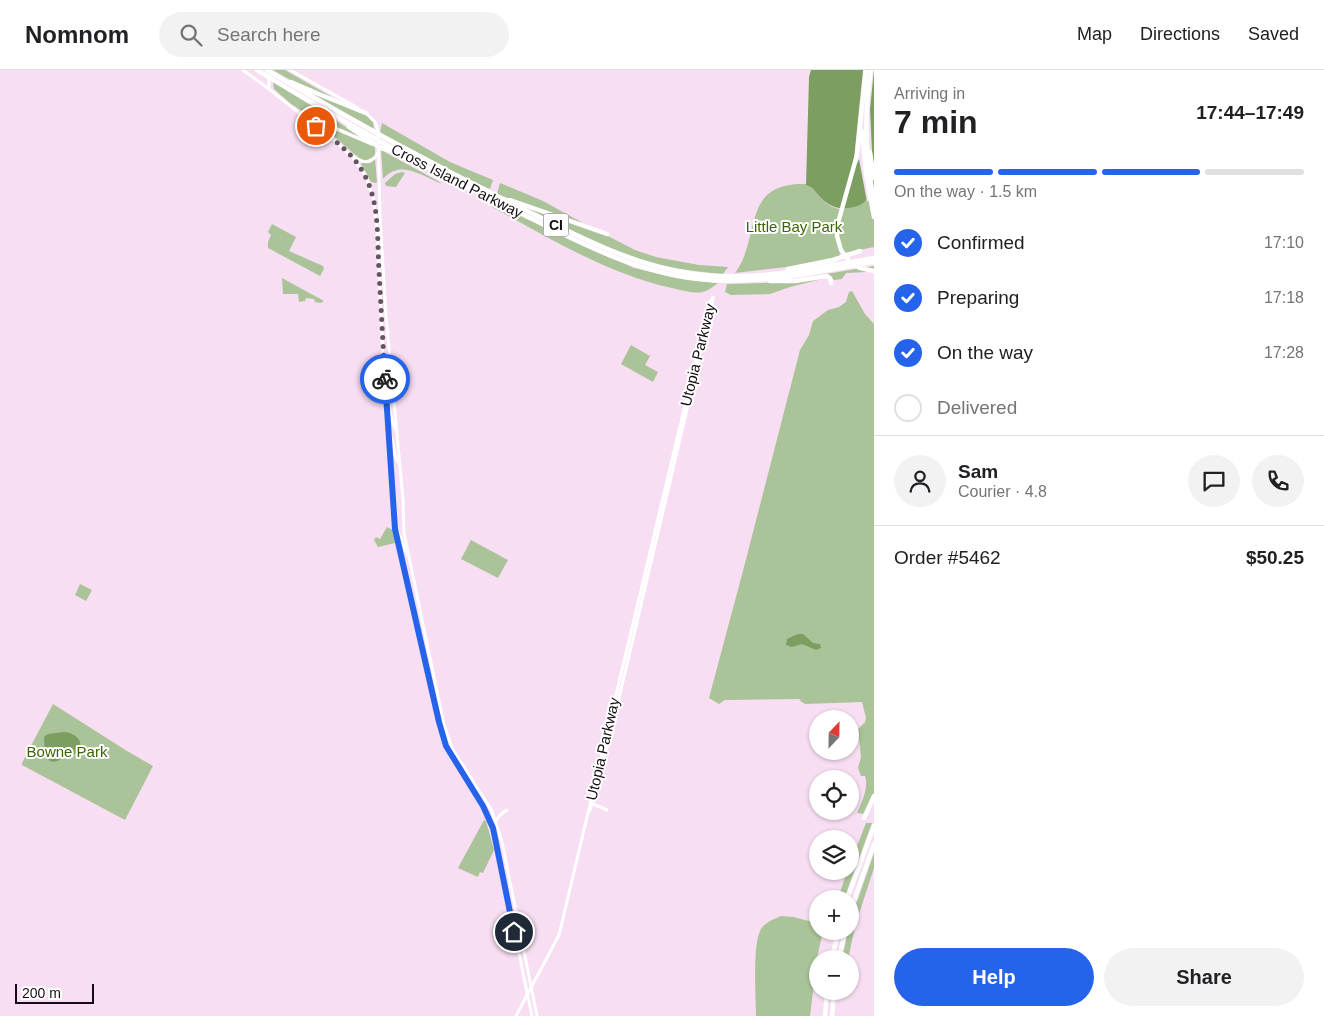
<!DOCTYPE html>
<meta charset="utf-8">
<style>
:root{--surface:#fff;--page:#f2f2f2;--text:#202124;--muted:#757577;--line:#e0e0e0;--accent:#2563eb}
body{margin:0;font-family:Helvetica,sans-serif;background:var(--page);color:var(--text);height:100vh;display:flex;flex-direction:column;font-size:19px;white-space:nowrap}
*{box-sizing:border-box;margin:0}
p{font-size:16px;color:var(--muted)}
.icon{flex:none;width:28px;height:28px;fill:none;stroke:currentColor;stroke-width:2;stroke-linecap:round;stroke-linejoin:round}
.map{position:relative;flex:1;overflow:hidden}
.side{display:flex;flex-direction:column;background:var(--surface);width:450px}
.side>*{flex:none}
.needle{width:32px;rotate:22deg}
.controls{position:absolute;left:809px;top:640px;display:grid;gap:10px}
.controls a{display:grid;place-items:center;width:50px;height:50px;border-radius:50%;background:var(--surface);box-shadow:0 1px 4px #0004;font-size:25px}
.scale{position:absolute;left:15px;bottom:12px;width:79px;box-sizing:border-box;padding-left:5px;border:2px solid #150d13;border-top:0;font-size:14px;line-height:18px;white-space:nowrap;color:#150d13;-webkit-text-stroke:4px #fff;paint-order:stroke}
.pin{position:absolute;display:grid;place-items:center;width:42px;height:42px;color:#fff;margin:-21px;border:2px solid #fff;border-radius:50%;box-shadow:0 1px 5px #0007}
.courier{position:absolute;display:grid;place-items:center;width:50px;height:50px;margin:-25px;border:4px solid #2563eb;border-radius:50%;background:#fff;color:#222;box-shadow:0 1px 6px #0007}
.headline em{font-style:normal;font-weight:600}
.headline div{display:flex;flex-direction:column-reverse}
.headline{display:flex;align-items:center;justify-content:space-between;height:85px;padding:0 20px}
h1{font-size:32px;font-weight:600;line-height:38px}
.bar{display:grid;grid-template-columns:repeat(4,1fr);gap:8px 5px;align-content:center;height:60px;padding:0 20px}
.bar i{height:6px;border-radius:4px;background:var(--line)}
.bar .active{background:var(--accent)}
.bar p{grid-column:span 4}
.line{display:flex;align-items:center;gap:12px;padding:0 20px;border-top:1px solid var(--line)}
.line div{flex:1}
.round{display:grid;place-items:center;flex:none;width:52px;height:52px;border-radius:26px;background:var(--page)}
ol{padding:0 20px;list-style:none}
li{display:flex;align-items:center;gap:15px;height:55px}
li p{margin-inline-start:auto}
li .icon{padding:5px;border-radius:50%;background:var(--accent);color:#fff;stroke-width:4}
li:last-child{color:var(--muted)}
li i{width:28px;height:28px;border:2px solid var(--line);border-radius:50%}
.cta{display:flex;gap:10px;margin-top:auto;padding:10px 20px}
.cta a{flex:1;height:58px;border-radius:30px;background:var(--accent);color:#fff;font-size:20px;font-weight:600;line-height:58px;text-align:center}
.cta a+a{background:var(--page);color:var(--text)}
header{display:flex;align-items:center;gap:30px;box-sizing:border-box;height:70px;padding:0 25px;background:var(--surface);border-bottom:1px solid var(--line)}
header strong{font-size:24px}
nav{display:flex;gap:28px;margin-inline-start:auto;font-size:18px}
.search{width:350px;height:45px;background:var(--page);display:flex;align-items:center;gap:12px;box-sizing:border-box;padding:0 18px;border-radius:28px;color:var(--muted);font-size:19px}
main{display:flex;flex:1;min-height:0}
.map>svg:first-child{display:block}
</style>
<header>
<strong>Nomnom</strong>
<div class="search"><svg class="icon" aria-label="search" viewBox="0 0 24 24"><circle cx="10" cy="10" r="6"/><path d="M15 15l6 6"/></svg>Search here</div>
<nav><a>Map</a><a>Directions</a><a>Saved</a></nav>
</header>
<main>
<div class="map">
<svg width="874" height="946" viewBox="0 0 874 946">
<rect width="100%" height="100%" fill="#f8def2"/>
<path fill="#aac398" d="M273 0H285L337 30 292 11Z
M273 12 346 57 361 68 312 47 291 34 274 19Z
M308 21 367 46 373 52 374 60Z
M382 53 450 92 493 110 490 119 472 111 380 63Z
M320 54 375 77V86L365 91 360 89Z
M381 80 438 111 442 114C421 106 401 89 383 109Z
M375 89 377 112 376 113 371 112 361 94 362 93H370Z
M402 102 405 103 396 117 386 116 385 113 395 104Z
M500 113 543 131 583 153 497 124Z
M806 114C817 121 824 136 839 139L874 124V177L839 184 841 186 787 199 786 197 735 203C762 167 740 112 806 114Z
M493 133 634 198 683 209 718 213C713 216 709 221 702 222 693 224 682 220 672 218 607 204 550 168 492 137Z
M523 136 600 162 635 180 656 187 699 195 728 197 723 204H721C691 201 662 197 634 187 596 175 559 154 523 136Z
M272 154 296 167 289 181 323 196 324 199 320 206 268 178V172L271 165 268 162Z
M874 196V199L868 198 867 202 846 203 842 209 834 210 829 205 802 209V208Z
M282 208 324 231 321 233 315 232 314 229 306 228 305 231 299 232 298 224H283Z
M826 208 790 217 770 224 731 225 725 222 727 214 797 212Z
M852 221 865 244 874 254V724L865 744 857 743C862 732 869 717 865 706H861L858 698 861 687 858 659 865 652 866 648 862 632 805 634 799 630 802 629 725 630 719 634 709 628 744 497 800 280 809 265 813 251 828 240 839 237 846 232 849 222Z
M631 275 650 286 645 295 658 302 653 312 621 294Z
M387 457 393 460 395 473 378 477 374 470 376 467 380 469Z
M471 470 508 490 498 508 461 489Z
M80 514 92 520 86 531 75 525Z
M53 634 127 681 153 696 125 750 22 695V693Z
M484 750 486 751 494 780 483 803 480 802 478 807 458 798Z
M866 753H872L844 829H838L847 801H850V794Z
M874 783V798L856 853 848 889H842L848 861H850L852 846Z
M781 846 793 847 817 853 818 861H823L817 888 810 946H756C756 927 752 874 761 859 766 852 774 849 781 846Z"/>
<path fill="#7c9f61" d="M811 0H874V124C869 126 866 131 862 134 846 141 833 140 821 128 816 123 813 117 806 115L809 7Z
M798 564H803L813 573 820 574 821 578 816 580 802 574 792 577 786 575 787 569Z
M64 662C75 662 87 673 76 683 73 686 68 685 64 687 59 690 56 693 50 691L45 685 44 667 48 664Z"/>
<path fill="#f8def2" d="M863 0H874L870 39 874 126 867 132 859 89 857 93 854 89Z"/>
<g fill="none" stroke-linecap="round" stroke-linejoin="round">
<path stroke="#fff" stroke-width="3" d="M243 0 269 19
M593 734 607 740
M590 740 596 722 616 641 713 229
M516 946 559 865 709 234 713 227"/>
<path stroke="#fff" stroke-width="3" d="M290 0 358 38
M269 6V19L293 38
M293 38 334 70 353 88 366 106 373 127 377 157 385 330 395 459 441 663C453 697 478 725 493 758L532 946
M365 42 375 52 378 60 380 146 386 246 403 429 404 463 444 655 452 678 492 741 502 772 537 946
M305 45 372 74
M355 87C365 95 373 93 379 81
M385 287 389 307 391 310
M387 331C390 339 392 355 396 360
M389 363C395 372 392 383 398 392
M396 459C403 467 402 478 409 487
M496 751 500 745 507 740"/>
<path stroke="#fff" stroke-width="4.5" d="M257 0C343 52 431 101 522 144 578 172 635 202 698 209 757 216 816 202 874 192
M267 0C352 51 439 98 529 142 582 168 635 196 694 204 755 212 815 198 874 188
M871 0C864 44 865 88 874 132
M291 12 321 25 366 43
M862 36 857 85 838 153 837 166 841 180 849 191 860 198 874 201
M862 38 866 0
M349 57 379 77 394 82
M862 61 866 104 874 147
M870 82 874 108
M510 130 607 164
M788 199 833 190 860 181
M770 211H795L827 206 830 208 831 213
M864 748 874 726
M847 829 874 756
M850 842 874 774
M832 889 838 861
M839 889 845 861
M825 946 827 921
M832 946 834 921"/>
</g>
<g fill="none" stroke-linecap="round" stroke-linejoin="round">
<path stroke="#645661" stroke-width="5" stroke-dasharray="0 9" d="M316 56C334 70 353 83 364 104 380 133 377 169 379 201 381 237 383 273 385 309"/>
<path stroke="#2563eb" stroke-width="6" d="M385 309 395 459 439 652 446 676 483 736 493 758 514 862"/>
</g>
<g text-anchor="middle" stroke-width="4" stroke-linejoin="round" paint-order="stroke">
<rect fill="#fff" stroke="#5b565a" stroke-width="1" x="543.5" y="143.5" width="25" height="23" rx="4"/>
<g font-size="14" font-weight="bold" fill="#150d13">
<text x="556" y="160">CI</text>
</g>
<g font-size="15" fill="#150d13" stroke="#fff">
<text transform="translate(457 111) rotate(27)" y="5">Cross Island Parkway</text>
<text transform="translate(698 285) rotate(-76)" y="5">Utopia Parkway</text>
<text transform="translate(603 679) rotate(-77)" y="5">Utopia Parkway</text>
</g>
<g font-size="15" fill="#3a6504" stroke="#fff">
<text x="794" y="162">Little Bay Park</text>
<text x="67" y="687">Bowne Park</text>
</g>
</g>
</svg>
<div class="controls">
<a><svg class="needle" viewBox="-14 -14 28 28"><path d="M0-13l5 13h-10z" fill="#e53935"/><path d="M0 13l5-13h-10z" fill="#757577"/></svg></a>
<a><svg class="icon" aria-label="locate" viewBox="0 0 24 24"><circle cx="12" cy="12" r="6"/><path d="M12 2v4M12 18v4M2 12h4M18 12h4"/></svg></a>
<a><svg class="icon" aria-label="layers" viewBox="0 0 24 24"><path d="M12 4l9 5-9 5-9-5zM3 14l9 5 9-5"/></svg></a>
<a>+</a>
<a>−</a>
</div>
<div class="scale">200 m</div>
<div class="pin" style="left:316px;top:56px;background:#ea580c"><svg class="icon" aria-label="bag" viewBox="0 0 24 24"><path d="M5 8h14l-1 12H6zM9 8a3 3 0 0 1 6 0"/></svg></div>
<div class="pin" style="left:514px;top:862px;background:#1f2937"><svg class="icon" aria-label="home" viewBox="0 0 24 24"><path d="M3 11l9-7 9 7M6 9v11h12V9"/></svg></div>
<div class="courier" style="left:385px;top:309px"><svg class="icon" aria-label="bike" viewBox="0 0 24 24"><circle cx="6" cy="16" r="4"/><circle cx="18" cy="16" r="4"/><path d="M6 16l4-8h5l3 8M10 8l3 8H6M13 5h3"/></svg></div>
</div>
<section class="side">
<div class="headline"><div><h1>7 min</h1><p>Arriving in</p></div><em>17:44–17:49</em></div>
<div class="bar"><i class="active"></i><i class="active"></i><i class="active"></i><i></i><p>On the way · 1.5 km</p></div>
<ol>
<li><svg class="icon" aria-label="check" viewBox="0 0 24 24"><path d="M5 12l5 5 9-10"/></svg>Confirmed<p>17:10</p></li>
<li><svg class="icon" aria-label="check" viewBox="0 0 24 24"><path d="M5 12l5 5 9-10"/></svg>Preparing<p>17:18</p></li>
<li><svg class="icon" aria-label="check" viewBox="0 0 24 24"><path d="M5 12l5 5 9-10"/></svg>On the way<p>17:28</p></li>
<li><i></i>Delivered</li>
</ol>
<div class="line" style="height:90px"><a class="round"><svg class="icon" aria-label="person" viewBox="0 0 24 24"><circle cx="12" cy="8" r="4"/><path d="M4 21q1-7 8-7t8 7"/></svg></a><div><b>Sam</b><p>Courier · 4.8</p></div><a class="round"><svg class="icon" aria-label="chat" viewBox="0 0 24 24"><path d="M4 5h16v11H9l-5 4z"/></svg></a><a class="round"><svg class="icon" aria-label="phone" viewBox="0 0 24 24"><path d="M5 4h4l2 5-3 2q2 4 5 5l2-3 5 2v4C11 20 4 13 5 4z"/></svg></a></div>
<div class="line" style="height:65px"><div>Order #5462</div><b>$50.25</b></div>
<div class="cta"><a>Help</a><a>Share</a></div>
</section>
</main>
